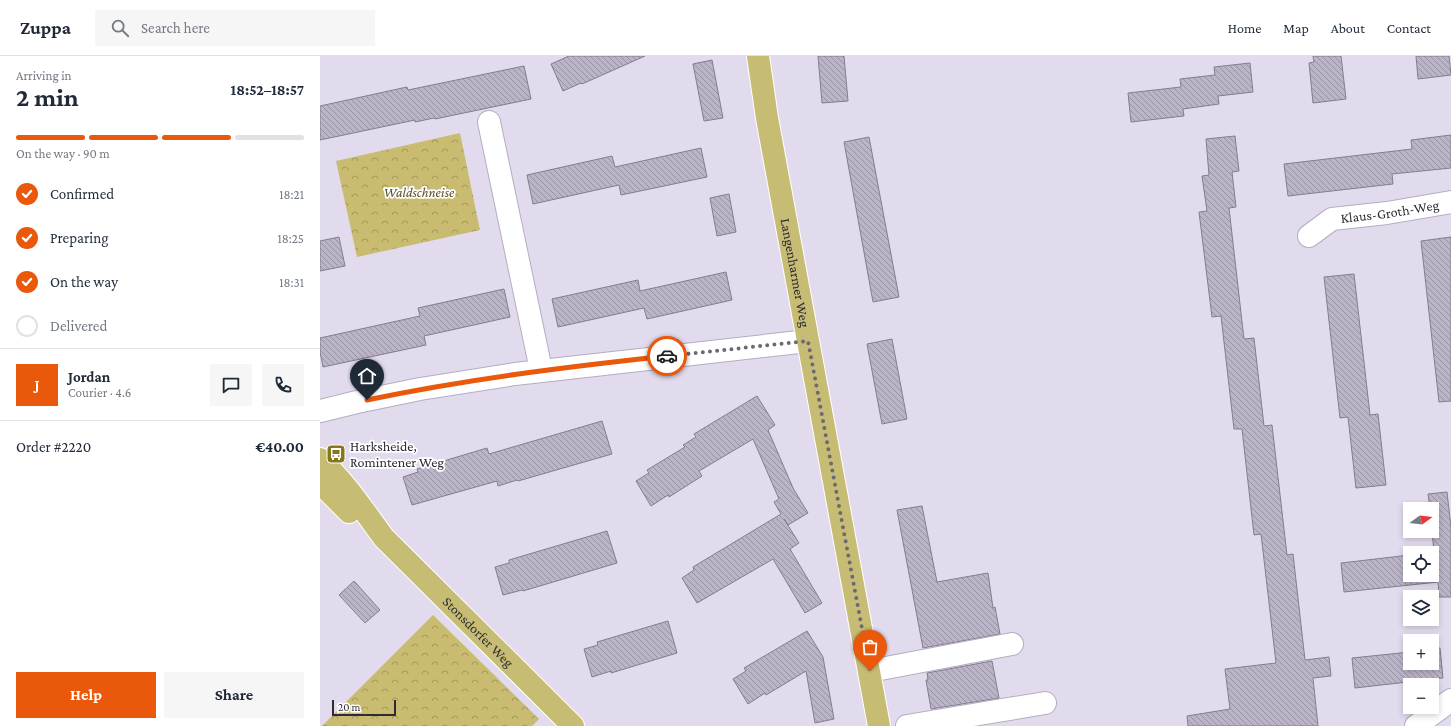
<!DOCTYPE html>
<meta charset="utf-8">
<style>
:root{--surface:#fff;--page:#f6f6f7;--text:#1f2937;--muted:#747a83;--line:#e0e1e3;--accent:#ea580c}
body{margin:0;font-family:"Crimson Pro",serif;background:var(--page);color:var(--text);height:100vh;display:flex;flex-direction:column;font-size:15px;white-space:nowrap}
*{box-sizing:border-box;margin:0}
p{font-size:13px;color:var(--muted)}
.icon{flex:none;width:22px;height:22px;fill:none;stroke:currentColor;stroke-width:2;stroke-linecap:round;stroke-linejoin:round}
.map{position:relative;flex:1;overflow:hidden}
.details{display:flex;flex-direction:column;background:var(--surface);width:320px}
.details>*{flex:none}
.needle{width:26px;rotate:75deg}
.tools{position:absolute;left:1083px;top:446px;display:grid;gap:8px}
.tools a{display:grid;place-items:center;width:36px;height:36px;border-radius:0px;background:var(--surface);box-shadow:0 2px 6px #0003;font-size:20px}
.scale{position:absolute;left:12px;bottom:10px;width:64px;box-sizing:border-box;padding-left:4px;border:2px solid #2e2b33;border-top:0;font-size:11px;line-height:14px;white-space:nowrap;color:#2e2b33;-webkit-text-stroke:3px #fff;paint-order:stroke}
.pin{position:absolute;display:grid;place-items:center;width:34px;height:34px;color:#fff;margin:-41px -17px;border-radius:50% 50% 50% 0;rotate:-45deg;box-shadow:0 0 4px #0007}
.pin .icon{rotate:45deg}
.courier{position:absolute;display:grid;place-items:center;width:40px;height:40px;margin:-20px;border:3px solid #ea580c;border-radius:50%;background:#fff;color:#222;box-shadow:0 1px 5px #0007}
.head em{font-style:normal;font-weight:700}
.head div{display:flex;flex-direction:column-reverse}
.head{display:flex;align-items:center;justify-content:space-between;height:68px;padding:0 16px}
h1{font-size:26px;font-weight:700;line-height:30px}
.bar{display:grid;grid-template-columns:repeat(4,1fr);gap:6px 4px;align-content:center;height:48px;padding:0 16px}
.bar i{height:5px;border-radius:3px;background:var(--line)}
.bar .on{background:var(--accent)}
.bar p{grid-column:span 4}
.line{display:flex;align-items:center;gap:10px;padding:0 16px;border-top:1px solid var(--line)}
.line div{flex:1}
.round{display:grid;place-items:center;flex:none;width:42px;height:42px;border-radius:0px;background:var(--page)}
ol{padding:0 16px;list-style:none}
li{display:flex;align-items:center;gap:12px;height:44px}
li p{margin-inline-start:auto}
li .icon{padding:4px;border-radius:50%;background:var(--accent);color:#fff;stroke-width:4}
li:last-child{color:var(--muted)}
li i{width:22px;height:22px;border:2px solid var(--line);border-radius:50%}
.button{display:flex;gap:8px;margin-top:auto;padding:8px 16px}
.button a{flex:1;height:46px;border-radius:0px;background:var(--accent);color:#fff;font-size:16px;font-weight:700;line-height:46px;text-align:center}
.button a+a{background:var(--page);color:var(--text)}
header{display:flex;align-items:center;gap:24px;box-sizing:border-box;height:56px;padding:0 20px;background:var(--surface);border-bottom:1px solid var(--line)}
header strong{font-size:19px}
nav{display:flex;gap:22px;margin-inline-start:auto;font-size:14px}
.search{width:280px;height:36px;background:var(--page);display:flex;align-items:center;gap:10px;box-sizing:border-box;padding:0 14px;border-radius:0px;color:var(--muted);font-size:15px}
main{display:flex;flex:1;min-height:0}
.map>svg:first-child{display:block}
</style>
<header>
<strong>Zuppa</strong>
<div class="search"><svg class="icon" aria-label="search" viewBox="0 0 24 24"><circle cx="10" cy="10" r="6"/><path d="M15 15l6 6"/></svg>Search here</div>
<nav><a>Home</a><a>Map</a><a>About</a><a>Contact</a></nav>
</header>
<main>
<section class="details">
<div class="head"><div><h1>2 min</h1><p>Arriving in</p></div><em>18:52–18:57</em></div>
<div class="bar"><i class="on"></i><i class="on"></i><i class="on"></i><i></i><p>On the way · 90 m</p></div>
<ol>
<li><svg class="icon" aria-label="check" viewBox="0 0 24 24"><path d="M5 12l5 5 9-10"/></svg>Confirmed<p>18:21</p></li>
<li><svg class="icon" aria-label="check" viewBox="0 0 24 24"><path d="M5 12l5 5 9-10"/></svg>Preparing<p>18:25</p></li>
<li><svg class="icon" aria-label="check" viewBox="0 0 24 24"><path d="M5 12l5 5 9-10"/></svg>On the way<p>18:31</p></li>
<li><i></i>Delivered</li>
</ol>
<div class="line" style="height:72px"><b class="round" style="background:var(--accent);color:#fff">J</b><div><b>Jordan</b><p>Courier · 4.6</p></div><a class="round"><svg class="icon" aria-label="chat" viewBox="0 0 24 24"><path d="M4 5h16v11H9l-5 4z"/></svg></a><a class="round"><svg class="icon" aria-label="phone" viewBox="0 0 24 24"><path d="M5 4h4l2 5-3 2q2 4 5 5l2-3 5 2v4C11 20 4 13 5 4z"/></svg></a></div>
<div class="line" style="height:52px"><div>Order #2220</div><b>€40.00</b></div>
<div class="button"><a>Help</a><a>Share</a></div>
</section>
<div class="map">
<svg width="1131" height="670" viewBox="0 0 1131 670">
<defs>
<pattern id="park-crowns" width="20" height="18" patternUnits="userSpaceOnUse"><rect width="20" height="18" fill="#c9bc70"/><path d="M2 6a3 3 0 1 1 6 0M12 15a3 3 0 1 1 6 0" fill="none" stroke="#a4995d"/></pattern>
<pattern id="building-back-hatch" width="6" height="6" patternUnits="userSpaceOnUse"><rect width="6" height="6" fill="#bbb3c7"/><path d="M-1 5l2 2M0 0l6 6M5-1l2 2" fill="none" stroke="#9892a2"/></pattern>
</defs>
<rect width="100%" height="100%" fill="#e2dbee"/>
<path fill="url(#park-crowns)" d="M140 77 160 174 37 201 16 105Z
M113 559 219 663 212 670H2Z"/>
<path fill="url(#building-back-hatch)" stroke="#847d8f" d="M249 0H325L262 28 261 27 243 35 231 8Z
M498 0H524L528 45 502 47Z
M993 0H1021L1026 43 993 47 989 7 994 6Z
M1096 0H1129L1131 19 1098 23Z
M392 4 403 62 384 65 373 8Z
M930 7 933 36 898 40 899 48 863 53 864 60 811 66 808 37 861 31 860 23 895 19 894 11Z
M204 10 211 43 115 63 114 62 95 66V64L0 84V50L87 31 88 34Z
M1131 79V112L1072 118 1073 128 968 140 964 108 1092 93 1091 84Z
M915 80 919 115 912 116 916 151 909 152 924 283 934 282 944 370 952 369 967 499 973 498 985 604 1009 601 1011 620 993 622 998 670H868L867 660 910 653 905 613 956 607 941 478 934 479 922 373H914L901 260 892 261 879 156 887 155 882 120 889 119 886 83Z
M549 81 579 241 553 246 524 86Z
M381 92 387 121 301 139 299 129 213 148 207 119 292 100 295 111Z
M409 138 416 176 397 180 390 142Z
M19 181 25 210 0 215V185Z
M1131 181V345L1119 346 1101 185Z
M406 216 412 244 327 263 324 252 238 271 232 243 318 224 320 235Z
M1034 218 1050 359 1058 358 1066 429 1036 432 1028 361 1020 362 1004 221Z
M184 233 190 261 104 280 106 289 3 311 0 296V282L100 260 98 252Z
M572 283 587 363 562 368 547 288Z
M437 340 455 369 448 374 473 432 488 457 468 469 464 463 479 487 470 493 502 547 485 557 453 503 377 547 362 522 374 514 373 511 461 458 454 446 459 443 433 383 379 415 382 420 349 441 348 439 331 450 316 425 329 417 327 414 365 391 363 389 376 381 374 378Z
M282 365 292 398 198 425 197 424 178 430 177 425 92 449 83 421 98 416 97 413 167 392 169 398Z
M1127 436 1131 471V541H1119L1118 526 1024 536 1021 507 1090 499V519H1112V497H1107L1114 496 1112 475V453H1110L1108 438Z
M602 450 617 526 668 517 673 552 675 551 680 578 603 592 577 454Z
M287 475 297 507 203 535 202 534 183 539 175 511 189 507V504Z
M34 525 60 554 45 567 19 539Z
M348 565 357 597 291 617V615L272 621 264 593 278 589 277 586Z
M487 575 503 601 514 663 495 667 486 615 446 639 445 637 428 648 413 623 426 615 424 612Z
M1120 592 1123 622 1035 632 1032 602 1090 596V607H1112V593Z
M672 605 679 642 611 653 606 624H608L607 617Z"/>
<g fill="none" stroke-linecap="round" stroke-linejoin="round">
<g stroke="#b4adc0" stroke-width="24">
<g id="minor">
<path d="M169 66 221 314"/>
<path id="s1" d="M989 180 1012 163 1067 157 1131 146"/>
<path d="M0 355 37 346 100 333 195 318 488 285"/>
<path d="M550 615 692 588"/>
<path d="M587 670 725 647"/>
<path d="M1096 670 1131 644"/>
</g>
</g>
<g stroke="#fff" stroke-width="24">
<g id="major">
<path id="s2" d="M438 0 447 62 559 670"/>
<path id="s3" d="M0 403C25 426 44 455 64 482L253 670"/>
<path d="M0 427 29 456"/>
</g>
</g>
<use href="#minor" stroke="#fff" stroke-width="22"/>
<use href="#major" stroke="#c7bc74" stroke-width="22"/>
</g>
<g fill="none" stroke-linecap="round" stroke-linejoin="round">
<path stroke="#6d6974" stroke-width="4" stroke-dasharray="0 7.2" d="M347 300 488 285 550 615"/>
<path stroke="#ea580c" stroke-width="5" d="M47 344C147 323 246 311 347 300"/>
</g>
<defs>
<g id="bus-square" transform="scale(1)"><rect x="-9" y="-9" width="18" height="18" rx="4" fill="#86771b" stroke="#fff"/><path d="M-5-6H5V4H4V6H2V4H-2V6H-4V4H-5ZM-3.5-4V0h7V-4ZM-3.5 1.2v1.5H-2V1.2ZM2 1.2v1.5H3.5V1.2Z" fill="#fff"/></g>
</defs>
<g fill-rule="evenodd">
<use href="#bus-square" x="16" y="398"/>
</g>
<g text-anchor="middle" stroke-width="3.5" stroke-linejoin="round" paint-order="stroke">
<g font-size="14" font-style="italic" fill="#585126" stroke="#fff">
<text x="99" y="141">Waldschneise</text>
</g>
<g font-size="14" fill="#2e2b33" stroke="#fff">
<text dy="5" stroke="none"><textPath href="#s1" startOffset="87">Klaus-Groth-Weg</textPath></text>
<text dy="5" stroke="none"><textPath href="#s2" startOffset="220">Langenharmer Weg</textPath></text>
<text dy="5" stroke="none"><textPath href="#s3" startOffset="235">Stonsdorfer Weg</textPath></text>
</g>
<g font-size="14" fill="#2e2b33" stroke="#fff" text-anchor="start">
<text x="30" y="395">Harksheide,<tspan x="30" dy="16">Romintener Weg</tspan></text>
</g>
</g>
</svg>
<div class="tools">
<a><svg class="needle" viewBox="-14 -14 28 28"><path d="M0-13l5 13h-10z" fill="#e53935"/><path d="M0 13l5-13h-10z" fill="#747a83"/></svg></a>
<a><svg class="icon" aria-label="locate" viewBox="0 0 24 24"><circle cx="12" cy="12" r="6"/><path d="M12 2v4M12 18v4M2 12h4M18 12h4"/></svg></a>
<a><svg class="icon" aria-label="layers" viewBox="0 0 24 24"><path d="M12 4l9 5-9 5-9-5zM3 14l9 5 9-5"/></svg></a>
<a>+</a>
<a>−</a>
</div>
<div class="scale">20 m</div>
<div class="pin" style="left:550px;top:615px;background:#ea580c"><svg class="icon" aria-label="bag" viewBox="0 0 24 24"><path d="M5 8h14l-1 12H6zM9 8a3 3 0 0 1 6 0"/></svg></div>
<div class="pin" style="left:47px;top:344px;background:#1f2937"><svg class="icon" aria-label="home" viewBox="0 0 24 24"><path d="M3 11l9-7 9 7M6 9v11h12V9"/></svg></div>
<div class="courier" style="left:347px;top:300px"><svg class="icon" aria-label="car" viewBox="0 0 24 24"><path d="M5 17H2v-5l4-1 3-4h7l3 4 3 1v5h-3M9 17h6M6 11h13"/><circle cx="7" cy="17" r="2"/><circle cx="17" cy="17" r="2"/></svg></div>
</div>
</main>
